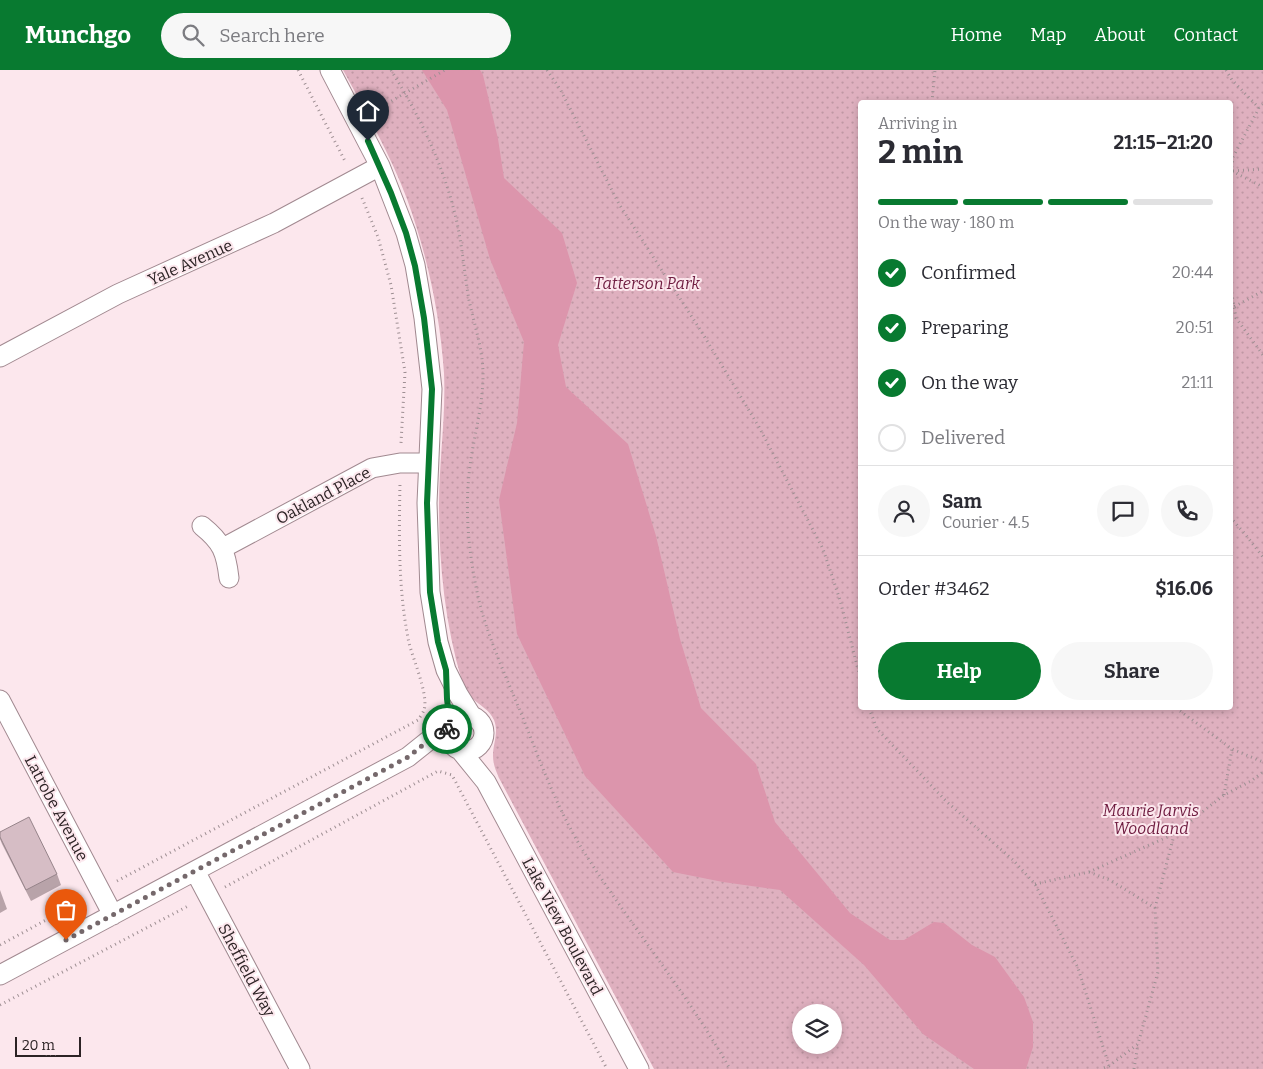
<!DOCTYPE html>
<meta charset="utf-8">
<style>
:root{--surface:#fff;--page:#f7f7f7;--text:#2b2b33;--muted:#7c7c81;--line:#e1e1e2;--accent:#087a30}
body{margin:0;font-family:Bitter,serif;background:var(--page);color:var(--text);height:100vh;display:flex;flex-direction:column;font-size:19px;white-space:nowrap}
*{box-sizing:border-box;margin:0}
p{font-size:16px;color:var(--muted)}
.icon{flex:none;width:28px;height:28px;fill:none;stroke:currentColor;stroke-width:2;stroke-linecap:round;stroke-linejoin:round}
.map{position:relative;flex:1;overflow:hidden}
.details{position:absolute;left:858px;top:30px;width:375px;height:610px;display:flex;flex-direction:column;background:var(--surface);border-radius:5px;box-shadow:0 2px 8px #0003}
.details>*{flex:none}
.fabs{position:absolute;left:792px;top:934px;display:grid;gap:10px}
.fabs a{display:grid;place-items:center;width:50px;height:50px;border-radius:50%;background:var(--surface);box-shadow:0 2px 8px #0003;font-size:25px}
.scale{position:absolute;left:15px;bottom:12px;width:66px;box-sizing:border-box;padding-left:5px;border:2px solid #2c2325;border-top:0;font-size:14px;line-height:18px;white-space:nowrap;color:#2c2325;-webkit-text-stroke:4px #fce7ed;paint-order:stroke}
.pin{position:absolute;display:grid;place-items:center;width:42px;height:42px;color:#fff;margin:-51px -21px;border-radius:50% 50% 50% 0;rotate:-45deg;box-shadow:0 0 5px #0007}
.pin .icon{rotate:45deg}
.courier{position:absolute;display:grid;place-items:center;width:50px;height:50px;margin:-25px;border:4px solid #087a30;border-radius:50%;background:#fff;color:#222;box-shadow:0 1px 6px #0007}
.summary em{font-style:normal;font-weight:700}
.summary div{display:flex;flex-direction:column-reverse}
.summary{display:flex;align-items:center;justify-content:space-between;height:85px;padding:0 20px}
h1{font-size:32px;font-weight:700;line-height:38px}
.bar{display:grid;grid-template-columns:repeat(4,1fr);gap:8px 5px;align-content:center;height:60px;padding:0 20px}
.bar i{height:6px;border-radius:4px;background:var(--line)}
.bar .current{background:var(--accent)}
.bar p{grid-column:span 4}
.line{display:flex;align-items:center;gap:12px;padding:0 20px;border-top:1px solid var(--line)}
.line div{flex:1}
.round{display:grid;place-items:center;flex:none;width:52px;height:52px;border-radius:26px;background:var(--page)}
ol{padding:0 20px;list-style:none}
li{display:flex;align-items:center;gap:15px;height:55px}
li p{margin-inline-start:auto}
li .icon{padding:5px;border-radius:50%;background:var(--accent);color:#fff;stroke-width:4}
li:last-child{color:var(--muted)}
li i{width:28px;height:28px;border:2px solid var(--line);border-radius:50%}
.action{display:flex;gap:10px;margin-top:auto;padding:10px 20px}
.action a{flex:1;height:58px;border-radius:30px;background:var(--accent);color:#fff;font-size:20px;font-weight:700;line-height:58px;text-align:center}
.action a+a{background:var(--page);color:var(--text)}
header{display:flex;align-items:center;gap:30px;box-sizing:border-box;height:70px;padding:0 25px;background:var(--accent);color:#fff}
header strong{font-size:24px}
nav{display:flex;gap:28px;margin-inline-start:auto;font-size:18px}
.search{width:350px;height:45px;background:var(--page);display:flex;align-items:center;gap:12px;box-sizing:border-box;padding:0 18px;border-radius:28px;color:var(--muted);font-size:19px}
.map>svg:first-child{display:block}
</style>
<header>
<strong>Munchgo</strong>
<div class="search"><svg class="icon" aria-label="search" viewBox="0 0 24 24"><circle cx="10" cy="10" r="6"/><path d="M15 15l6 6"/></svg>Search here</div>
<nav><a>Home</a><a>Map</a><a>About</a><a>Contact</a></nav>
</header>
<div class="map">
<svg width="1263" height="999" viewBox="0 0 1263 999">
<defs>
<pattern id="park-dots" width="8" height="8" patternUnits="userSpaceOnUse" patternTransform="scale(1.25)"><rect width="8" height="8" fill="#dfb0bf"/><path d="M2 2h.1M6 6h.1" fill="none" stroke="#c097a4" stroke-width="1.8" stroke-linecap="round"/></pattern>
</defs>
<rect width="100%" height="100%" fill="#fce7ed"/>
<path fill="url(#park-dots)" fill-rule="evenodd" d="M343 0H1263V999H654L499 708C496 701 493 694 493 686 493 673 499 663 494 650 489 639 480 636 472 628 467 623 464 617 462 611 445 554 439 495 439 435 439 391 446 347 444 303 440 244 427 184 407 129 390 84 366 42 343 0ZM860 32H1230V638H860ZM801 942H834V975H801Z"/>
<path fill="#dc95ac" d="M422 0H480L483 5 498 69 504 108 562 163 577 213 558 275 566 317 628 374 656 466 680 569 701 638 756 694 775 752 850 843 890 870H904L934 852 944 853 972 875 995 887 1024 927 1033 952V977L1026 999H974L923 964 864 895 780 820 723 812 673 802 585 706 517 564 499 430 517 353 524 272 490 189 447 40Z"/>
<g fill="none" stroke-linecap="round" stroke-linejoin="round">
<g stroke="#a18990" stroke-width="21">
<path id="street" d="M330 0 380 96 406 163 415 195 424 248 432 319 427 433 430 522 438 572 446 600 458 624 471 645
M0 287 118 224 274 153 380 96
M202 456C222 472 226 482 229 508
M223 478 372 398 400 393H428
M0 630 113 845
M448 663a18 18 0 1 1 36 0a18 18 0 1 1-36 0Z
M460 680 486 712 639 999
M195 801 300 999
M0 905 408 687 428 671 449 657"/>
</g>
<path stroke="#9e8f93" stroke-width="3" stroke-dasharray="1 4" stroke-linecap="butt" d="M298 0 346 93
M391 0C419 45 442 92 455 144 462 172 464 201 469 230 474 254 483 279 483 305 483 336 474 365 470 396 464 442 469 486 479 531 489 570 506 607 521 643 540 691 557 739 584 782 631 856 687 923 730 999
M547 0 560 19 619 134 701 261 759 357 823 479 840 530 860 607
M1226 0 1232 10 1259 38
M932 32 935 0
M374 41 445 0
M1232 101 1263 117
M1233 101 1263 99
M1230 112 1233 87 1259 38 1263 34
M362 128 378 167 391 215 405 302 401 373
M1230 213 1236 248 1263 285
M1230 239 1263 221
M1230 447 1245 464 1263 487
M869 638 877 659 947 732 1013 790 1035 814 1078 898 1110 999
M1176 638 1232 679 1263 692
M1224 725 1232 679
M1089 802 1110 810 1155 838 1158 902 1138 974 1109 996 1101 999
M117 811 418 650C420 647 423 643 424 640 429 626 413 589 409 573 398 520 399 466 400 412
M1035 814 1089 802 1174 764 1224 725 1251 711 1263 702
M225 817 438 701 452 705 607 999
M1155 838 1174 765
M0 875 83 830
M0 935 190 835
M1134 999 1138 974"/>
<use href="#street" stroke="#fff" stroke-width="19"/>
</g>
<path fill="#b8a3a9" d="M0 762 57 804 61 815 31 831 2 774 0 769Z
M0 820 7 839 0 843Z"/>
<path fill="#d6bdc5" stroke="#96848a" d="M29 747 57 804 26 820 0 767V762Z"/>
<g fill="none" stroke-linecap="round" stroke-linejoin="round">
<path stroke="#75686b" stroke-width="5" stroke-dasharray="0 9" d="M66 870 408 687 428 671 447 659"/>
<path stroke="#087a30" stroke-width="6" d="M368 71 391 123 406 163 415 196 424 248 432 319 427 433 430 522 438 572 446 600 447 629 450 654 447 659"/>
</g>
<g text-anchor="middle" stroke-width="4" stroke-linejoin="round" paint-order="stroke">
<g font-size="16" fill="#2c2325" stroke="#fce7ed">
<text transform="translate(190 192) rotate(-24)" y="6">Yale Avenue</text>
<text transform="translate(323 425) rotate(-28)" y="6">Oakland Place</text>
<text transform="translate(57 738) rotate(62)" y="6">Latrobe Avenue</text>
<text transform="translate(563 856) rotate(62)" y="6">Lake View Boulevard</text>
<text transform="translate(247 900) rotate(62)" y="6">Sheffield Way</text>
</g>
<g font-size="16" font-style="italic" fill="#6f1c40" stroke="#fce7ed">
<text x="647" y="219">Tatterson Park</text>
<text x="1151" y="746">Maurie Jarvis<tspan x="1151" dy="18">Woodland</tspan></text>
</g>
</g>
</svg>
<div class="fabs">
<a><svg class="icon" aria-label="layers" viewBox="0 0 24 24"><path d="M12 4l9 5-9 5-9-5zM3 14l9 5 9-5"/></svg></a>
</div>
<div class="scale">20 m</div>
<div class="pin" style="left:66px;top:870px;background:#ea580c"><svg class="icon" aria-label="bag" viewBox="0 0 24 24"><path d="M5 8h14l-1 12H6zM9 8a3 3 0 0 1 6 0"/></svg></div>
<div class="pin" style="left:368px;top:71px;background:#1f2937"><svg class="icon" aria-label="home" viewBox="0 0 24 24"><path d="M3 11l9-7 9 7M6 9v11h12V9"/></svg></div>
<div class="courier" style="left:447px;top:659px"><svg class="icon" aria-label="bike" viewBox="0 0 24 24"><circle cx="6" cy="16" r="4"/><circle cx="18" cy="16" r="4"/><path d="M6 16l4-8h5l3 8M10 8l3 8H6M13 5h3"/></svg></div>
<section class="details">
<div class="summary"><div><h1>2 min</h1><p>Arriving in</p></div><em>21:15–21:20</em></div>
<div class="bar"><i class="current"></i><i class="current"></i><i class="current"></i><i></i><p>On the way · 180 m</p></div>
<ol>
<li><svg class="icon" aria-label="check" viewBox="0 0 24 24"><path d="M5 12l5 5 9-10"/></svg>Confirmed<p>20:44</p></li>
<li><svg class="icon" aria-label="check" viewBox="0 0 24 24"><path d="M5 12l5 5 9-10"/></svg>Preparing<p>20:51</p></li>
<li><svg class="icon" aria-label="check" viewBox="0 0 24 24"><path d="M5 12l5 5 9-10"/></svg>On the way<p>21:11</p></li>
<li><i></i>Delivered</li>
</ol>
<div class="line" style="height:90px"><a class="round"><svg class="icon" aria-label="person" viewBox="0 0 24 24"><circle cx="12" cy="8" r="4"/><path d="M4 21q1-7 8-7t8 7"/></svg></a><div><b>Sam</b><p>Courier · 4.5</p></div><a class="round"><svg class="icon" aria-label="chat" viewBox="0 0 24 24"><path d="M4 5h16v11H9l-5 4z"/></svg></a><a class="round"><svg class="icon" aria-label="phone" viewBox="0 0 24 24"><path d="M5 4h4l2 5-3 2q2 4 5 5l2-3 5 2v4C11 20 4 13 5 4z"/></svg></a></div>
<div class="line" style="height:65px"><div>Order #3462</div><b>$16.06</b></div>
<div class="action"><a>Help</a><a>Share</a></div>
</section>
</div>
